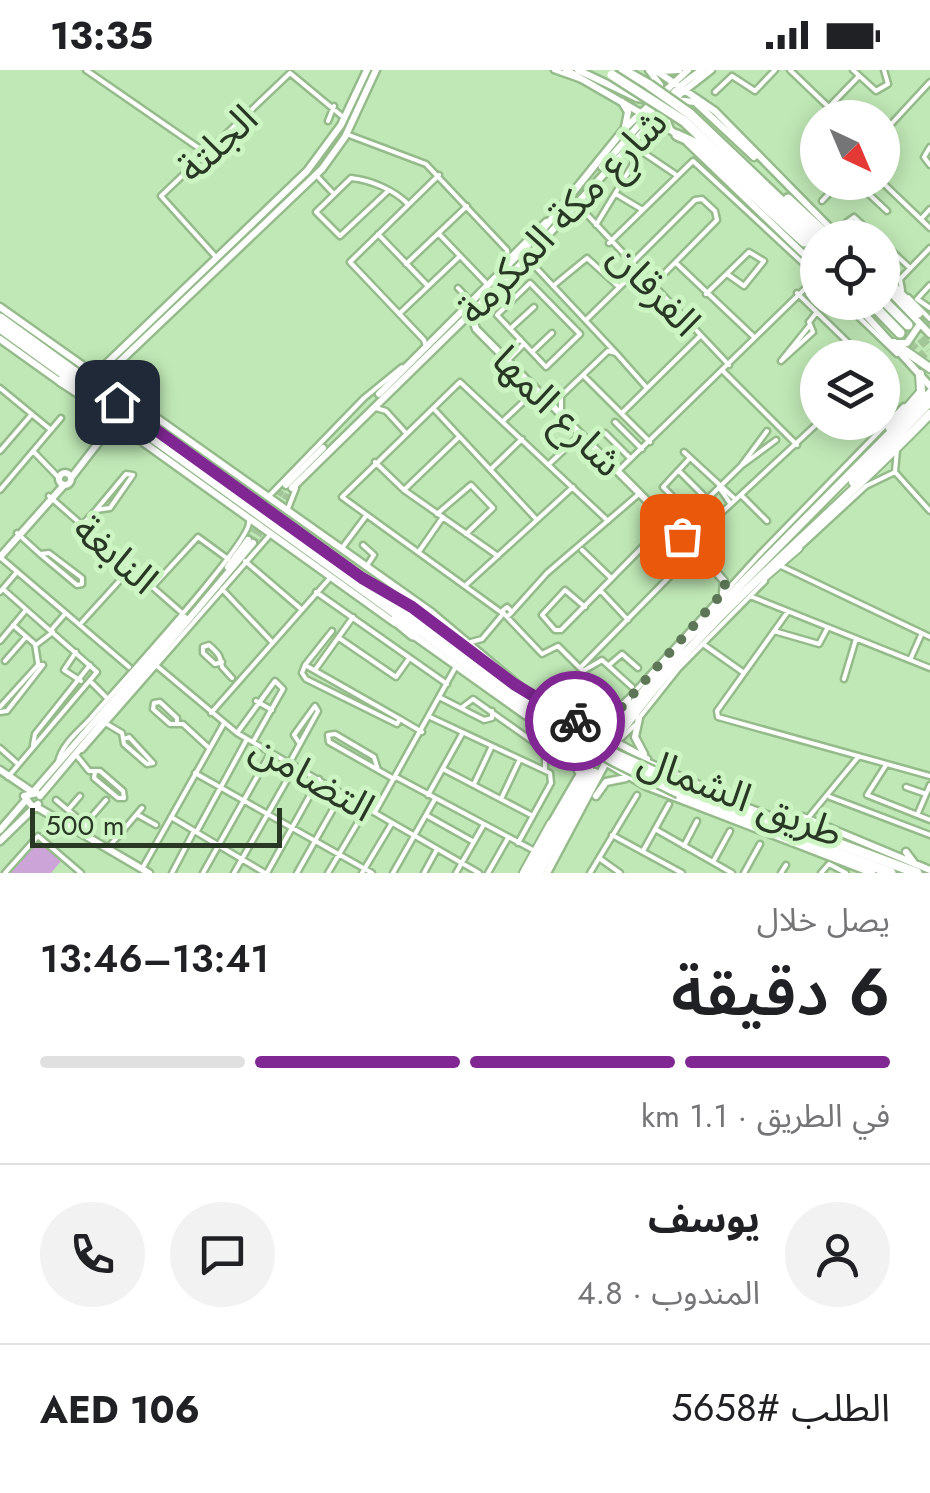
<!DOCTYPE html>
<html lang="ar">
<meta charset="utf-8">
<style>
:root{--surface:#fff;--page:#f2f2f2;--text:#202124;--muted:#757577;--line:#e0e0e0;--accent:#802794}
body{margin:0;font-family:Jost,"Noto Sans Arabic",sans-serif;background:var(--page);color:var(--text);direction:rtl;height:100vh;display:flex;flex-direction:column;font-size:38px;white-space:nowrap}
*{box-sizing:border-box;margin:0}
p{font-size:32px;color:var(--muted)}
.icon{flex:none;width:55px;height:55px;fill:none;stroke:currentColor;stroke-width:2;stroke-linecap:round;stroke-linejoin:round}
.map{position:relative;height:803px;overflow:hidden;direction:ltr}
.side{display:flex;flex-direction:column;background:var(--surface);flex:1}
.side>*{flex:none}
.needle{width:65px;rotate:136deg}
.fabs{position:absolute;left:800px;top:30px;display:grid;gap:20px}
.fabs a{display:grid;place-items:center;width:100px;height:100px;border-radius:50%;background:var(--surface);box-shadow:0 5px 25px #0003;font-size:50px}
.scale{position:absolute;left:30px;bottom:25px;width:252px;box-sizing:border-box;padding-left:10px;border:5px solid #283824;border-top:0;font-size:28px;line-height:35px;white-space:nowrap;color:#283824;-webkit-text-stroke:8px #cdf5c3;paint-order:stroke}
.pin{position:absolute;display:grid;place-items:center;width:85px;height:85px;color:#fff;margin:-42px;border-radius:20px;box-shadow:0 5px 15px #0006}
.courier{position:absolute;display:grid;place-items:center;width:100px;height:100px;margin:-50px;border:8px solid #802794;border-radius:50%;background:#fff;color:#222;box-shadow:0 2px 12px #0007}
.headline em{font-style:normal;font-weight:600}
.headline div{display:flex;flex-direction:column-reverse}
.headline{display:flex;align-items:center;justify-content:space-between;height:170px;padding:0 40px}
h1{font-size:65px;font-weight:600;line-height:75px}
.bar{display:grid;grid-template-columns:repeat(4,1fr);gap:15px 10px;align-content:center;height:120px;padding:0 40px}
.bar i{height:12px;border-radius:8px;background:var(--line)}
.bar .on{background:var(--accent)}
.bar p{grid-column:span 4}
.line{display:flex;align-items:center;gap:25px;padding:0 40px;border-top:2px solid var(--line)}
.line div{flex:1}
.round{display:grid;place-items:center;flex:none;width:105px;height:105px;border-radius:52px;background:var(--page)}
.status{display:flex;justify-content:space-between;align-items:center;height:70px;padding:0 50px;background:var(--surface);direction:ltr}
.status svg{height:28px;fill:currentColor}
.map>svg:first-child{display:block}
</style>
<div class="status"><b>13:35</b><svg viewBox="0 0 49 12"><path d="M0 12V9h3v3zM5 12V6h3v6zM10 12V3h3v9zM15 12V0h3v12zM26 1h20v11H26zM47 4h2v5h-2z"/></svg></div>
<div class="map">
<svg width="930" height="803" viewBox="0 0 930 803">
<rect width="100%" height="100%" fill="#c0e8b6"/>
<path fill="#cca4d7" d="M34 773 44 774 62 790 51 803H8Z"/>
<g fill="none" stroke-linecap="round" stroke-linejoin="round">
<path stroke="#a2c599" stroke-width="6" stroke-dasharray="6 3" stroke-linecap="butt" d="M248 470 286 415
M253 473 292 418"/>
<path stroke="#a2c599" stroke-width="9" stroke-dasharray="9 4.5" stroke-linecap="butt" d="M918 243 930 258
M912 258 930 279
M900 263 930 295"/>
<g stroke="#95bb8b" stroke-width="9">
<path id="street" d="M86 0 206 83
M554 0 585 11
M790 0 840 48
M853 0 876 21 888 14 884 0
M290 3 343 47
M715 22 732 6 755 21 775 0
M829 37 859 6
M328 51 334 36
M882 64 930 12
M349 65 426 94 507 180 508 189
M930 77 924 87 930 95
M316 105 332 122
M856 112 887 141
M882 112 930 158
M388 121 340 166 316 142 351 108C371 110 394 120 408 134
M616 124 641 139
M822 131 840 112
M578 135 729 295
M921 149 930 139
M596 155 641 81 675 104
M843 155 854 147 877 168
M378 164 427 215
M439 164 487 214
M882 172 910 198
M609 173 693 91 818 207
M215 186 161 126 290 3
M527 188 616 283
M507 190 546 151
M676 193 754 267
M406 194 467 136
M631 194 695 130 702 129 715 141 717 150 654 214
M530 213 580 264 546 297 497 245Z
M930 215 917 229 930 238
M553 216 587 188 619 217
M458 218 471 232
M902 220 900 209 930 178
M797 223 864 288
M706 224 749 182 764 191 744 216 727 204
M908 227 930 249
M843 232 897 284
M399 244 460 186
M587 249 637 200
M810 255 781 291 813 262 809 252 817 242
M510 259 534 237
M426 277 424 270 350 192 439 105
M532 282 552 263
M503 287 520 269
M507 291 524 274
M723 301 797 375
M583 305 650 372
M0 318 51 360
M376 338 386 341 406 363
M433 338 537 450
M561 343V326L608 281 616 283 647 318
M622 343 700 266
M504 350 536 320
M615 352 642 379
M605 363 630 388
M0 381 32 344
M33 381 59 408
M684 382 735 429
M690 388 663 417 691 445 741 396 776 370
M375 392 404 420 498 486
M548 395 580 365
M741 396 767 361
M491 399 522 369
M618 401 817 207
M679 401 707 429
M895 402 930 441
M126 404 133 405 110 438 96 440Z
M719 417 730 433
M0 420 61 348
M404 420 458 368
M49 426 181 542
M269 426 364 328 402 297
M742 426 767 451
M287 441 296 418
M437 444 471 415 493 438 466 464
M82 455 96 440
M17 463 40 484
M689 473 819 352
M363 475 374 485 366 497
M801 476 866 416 895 402 897 379
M342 478 366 446
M420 480 443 447
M582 480 611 508
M49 483 82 508V514L77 515 40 484Z
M0 487 129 597
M245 491 301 539
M781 496 930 567
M467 514 573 417
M153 516 198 467 228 489
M3 519 97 602 8 707
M222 519 272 572
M600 520 628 550
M0 522 17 502
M316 522 447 614
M750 526 930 598
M507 537 512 542 507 547 502 541Z
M585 537 565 520 542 545 555 560H561L668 451
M512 542 547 503 640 423
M502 543 342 427 460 312 608 451
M787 543 717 641 718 647 930 706
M507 547 542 584 558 576 583 601 602 590 632 617
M82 552 131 498
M13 555 36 575 53 562
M52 559 65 544
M774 561 819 574 827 559
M339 568 396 607 408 590
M0 571 26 540
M471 572 482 569 503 544
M35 574 38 593
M703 574 744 603
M76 582 64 600 81 611
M910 590 922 563
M5 591 26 567
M222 592 215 594 203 583V577L209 575C219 584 220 585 222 597L232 608
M305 595 400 649 397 654 306 609 302 603Z
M305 595 332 561
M609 595 622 584 638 598
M157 596 237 663 479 803
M580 598 674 502 682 467
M315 600 353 547
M844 609 856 569
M92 613 106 627
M441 628 484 650 492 648V641
M627 630 759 485 904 336
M256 631 272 640
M0 637 38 595H43L7 641 0 642
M461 638 473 629 545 680V699
M211 643 330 508
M430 647 550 703 551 713 518 773
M640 647 679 598 765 511
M400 649 422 662
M107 654 122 663 124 674 147 694 153 693 129 667 124 669
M177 654V648L160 632 154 633 153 639 170 654H183L209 678
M237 663 275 611 283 619 253 672
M606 664 619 642
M617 672 635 655
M300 674 294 665 315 636
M33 675 35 664 90 595
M0 678 18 694
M82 680 269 466
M77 686 89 701H100L123 721 124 728H118L94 708 95 702
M58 692C62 674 78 662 90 649 113 622 251 473 249 452
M290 692 318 641 315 636
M886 695 867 725 930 750
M443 699 533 746
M378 700 374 687 335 664 328 665 329 672 394 709
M195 703 372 803
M396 707 533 780
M474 714 491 678
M906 717 926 724
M428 725 462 664
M830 727 930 765
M501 729 520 689
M56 730 87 756 86 765
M68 740 80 726
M375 742 455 598
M918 743 930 715
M138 745 156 755
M426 745 474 772
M171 747 265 803
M808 748 859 686
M86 753 106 730
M655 759 732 803
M197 761 247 669
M612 765 682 803
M684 776 697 751
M108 778 142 738
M643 781 669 734
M599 788 620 803
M713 792 730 761
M142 799 223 655
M5 803 38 766 81 803
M172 803 193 763
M203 803 271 682
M234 803 295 696
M267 803 319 709
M297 803 341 725
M328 803 367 737
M362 803 392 753
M393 803 435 729
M424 803 436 781
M456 803 483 756
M488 803 508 768
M590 803 637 725
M744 803 760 774
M781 803 786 795
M821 803 829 794 846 803"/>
</g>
<g stroke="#95bb8b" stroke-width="11">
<path id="secondary" d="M566 0 677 64
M578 0 637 28 650 30
M655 0 715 41 835 163
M661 1 679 0
M674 30 695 32 754 87
M622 32 628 42 625 57
M670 59C656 30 680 15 702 0
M687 72 818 198
M602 97 660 31V15L649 0
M882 214 930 264
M854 232 930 316
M0 237 431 542 531 626 647 689
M471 244 476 259 706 490 724 511 723 523
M0 269 63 314
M895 273H907L920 254
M91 302 104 296 307 101 341 55 367 0
M110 313 111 300 322 99 345 67 376 0
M379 324 540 163 625 58 688 0
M101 342 395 553
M59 409a6 6 0 1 1 12 0a6 6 0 1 1-12 0Z
M71 408 109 359 110 349
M286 415 323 378
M292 418 527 188 670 32 711 0
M0 487 64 415
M228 497 248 470
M410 563 525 645 646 716 872 803
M639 648 635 667 644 684
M583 654 604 653 628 630
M569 676 578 701
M642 690 722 725
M0 700 31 721
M34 721 185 548
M40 726 253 473
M596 726 606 712 626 708
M32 736 24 726 37 723
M35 736 149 803
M779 747H803L930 800
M549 757 584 697 593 689
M0 760 25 731
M0 771 38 734
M906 782 915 794
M547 803 605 694"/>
</g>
<g stroke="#95bb8b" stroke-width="12">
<path id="primary" d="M894 273 930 298
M890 358 921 322 920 304
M853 412 930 332
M763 508 798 478
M613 659 684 572 930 323
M620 663C708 541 827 452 930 344
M524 803 551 754
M531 803 589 699
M539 803 595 703"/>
</g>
<g stroke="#95bb8b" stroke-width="14">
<path id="highway" d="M623 0 649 15
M690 44 820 168
M684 51 818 178
M677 65 697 74 804 172
M788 129 830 168
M834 162 841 168
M882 205 918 243
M882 229 908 255
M870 232 900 263
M0 248 537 636
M0 258 534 643
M61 311 108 342
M395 550 413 565
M432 551 495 599
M683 715 917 803
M679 723 891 803"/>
</g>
<use href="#street" stroke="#fff" stroke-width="4"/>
<use href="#secondary" stroke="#fff" stroke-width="6"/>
<use href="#primary" stroke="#fff" stroke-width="8"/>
<use href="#highway" stroke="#fff" stroke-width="9"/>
<g stroke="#95bb8b" stroke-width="14" stroke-linecap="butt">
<path id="highway-bridge" d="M612 5 684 51
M649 15 690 44
M537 636 617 685 683 715
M534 643 614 691 679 723"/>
</g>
<use href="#highway-bridge" stroke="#fff" stroke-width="9"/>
</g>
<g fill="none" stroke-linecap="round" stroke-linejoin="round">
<path stroke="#5d7657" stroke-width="10" stroke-dasharray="0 18" d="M575 651 594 656 612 648 726 519 724 511 682 466"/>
<path stroke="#802794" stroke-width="12" d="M117 332 362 508 412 537 514 614 575 651"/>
</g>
<g text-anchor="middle" stroke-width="10" stroke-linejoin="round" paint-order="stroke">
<g font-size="40" fill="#283824" stroke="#cdf5c3">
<text transform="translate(217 73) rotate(-43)" y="14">الجلتة</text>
<text transform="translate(562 146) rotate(-46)" y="14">شارع مكة المكرمة</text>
<text transform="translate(655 219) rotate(46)" y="14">الفرقان</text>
<text transform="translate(558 341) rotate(45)" y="14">شارع المها</text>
<text transform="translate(116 484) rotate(41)" y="14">النابغة</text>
<text transform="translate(313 707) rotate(30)" y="14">التضامن</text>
<text transform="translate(741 726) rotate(21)" y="14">طريق الشمال</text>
</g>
</g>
</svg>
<div class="fabs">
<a><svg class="needle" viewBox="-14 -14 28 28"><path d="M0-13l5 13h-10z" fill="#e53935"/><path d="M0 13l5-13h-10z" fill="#757577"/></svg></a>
<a><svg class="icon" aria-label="locate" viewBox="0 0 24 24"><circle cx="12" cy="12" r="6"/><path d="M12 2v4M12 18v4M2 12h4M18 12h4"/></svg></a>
<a><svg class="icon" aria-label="layers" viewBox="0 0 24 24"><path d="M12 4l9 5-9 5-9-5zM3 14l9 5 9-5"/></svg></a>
</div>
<div class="scale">500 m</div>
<div class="pin" style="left:682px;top:466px;background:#ea580c"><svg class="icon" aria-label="bag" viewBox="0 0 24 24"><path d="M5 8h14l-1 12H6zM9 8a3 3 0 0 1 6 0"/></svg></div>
<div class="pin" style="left:117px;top:332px;background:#1f2937"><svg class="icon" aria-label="home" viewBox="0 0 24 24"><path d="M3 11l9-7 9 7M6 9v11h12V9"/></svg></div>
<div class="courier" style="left:575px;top:651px"><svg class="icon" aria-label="bike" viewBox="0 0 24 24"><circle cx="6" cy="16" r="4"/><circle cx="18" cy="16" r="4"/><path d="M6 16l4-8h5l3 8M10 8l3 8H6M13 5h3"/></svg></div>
</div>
<section class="side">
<div class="headline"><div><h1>6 دقيقة</h1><p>يصل خلال</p></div><em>13:41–13:46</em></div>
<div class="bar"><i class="on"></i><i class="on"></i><i class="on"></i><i></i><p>في الطريق · 1.1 km</p></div>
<div class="line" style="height:180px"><a class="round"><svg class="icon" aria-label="person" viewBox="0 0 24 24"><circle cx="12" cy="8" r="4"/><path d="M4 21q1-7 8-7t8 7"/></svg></a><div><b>يوسف</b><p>المندوب · 4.8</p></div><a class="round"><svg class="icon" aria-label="chat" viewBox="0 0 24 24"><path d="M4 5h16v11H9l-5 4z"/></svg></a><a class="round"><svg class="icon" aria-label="phone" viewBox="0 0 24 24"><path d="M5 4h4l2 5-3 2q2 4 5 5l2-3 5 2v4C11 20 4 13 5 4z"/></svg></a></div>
<div class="line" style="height:130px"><div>الطلب #5658</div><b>AED 106</b></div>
</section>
